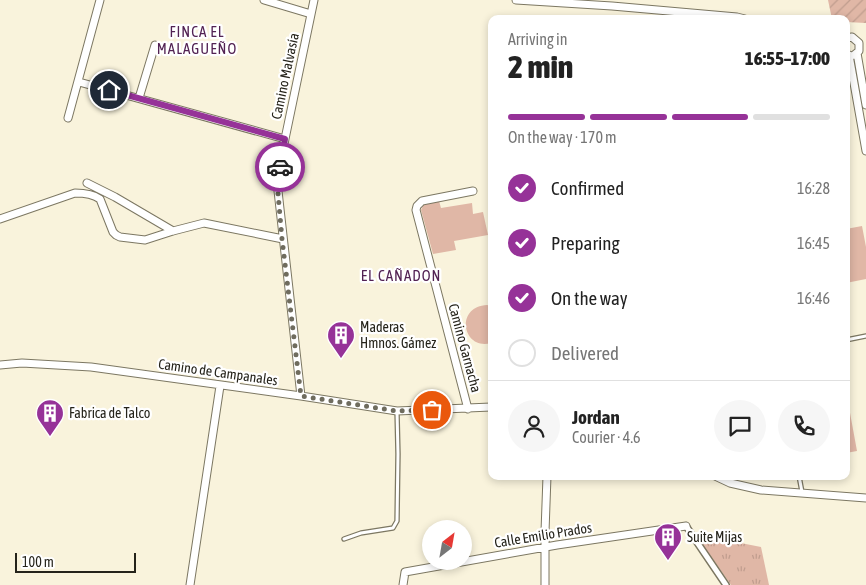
<!DOCTYPE html>
<meta charset="utf-8">
<style>
:root{--surface:#fff;--page:#f6f6f6;--text:#222;--muted:#767676;--line:#e0e0e0;--accent:#963298}
body{margin:0;font-family:"Asap Condensed",sans-serif;background:var(--page);color:var(--text);height:100vh;display:flex;flex-direction:column;font-size:19px;white-space:nowrap}
*{box-sizing:border-box;margin:0}
p{font-size:16px;color:var(--muted)}
.icon{flex:none;width:28px;height:28px;fill:none;stroke:currentColor;stroke-width:2;stroke-linecap:round;stroke-linejoin:round}
.map{position:relative;flex:1;overflow:hidden}
.side{position:absolute;left:488px;top:15px;width:362px;height:465px;display:flex;flex-direction:column;background:var(--surface);border-radius:10px;box-shadow:0 2px 8px #0003}
.side>*{flex:none}
.needle{width:32px;rotate:31deg}
.controls{position:absolute;left:422px;top:520px;display:grid;gap:10px}
.controls a{display:grid;place-items:center;width:50px;height:50px;border-radius:50%;background:var(--surface);box-shadow:0 2px 8px #0003;font-size:25px}
.scale{position:absolute;left:15px;bottom:12px;width:121px;box-sizing:border-box;padding-left:5px;border:2px solid #25231a;border-top:0;font-size:14px;line-height:18px;white-space:nowrap;color:#25231a;-webkit-text-stroke:4px #fff;paint-order:stroke}
.pin{position:absolute;display:grid;place-items:center;width:42px;height:42px;color:#fff;margin:-21px;border:2px solid #fff;border-radius:50%;box-shadow:0 1px 5px #0007}
.courier{position:absolute;display:grid;place-items:center;width:50px;height:50px;margin:-25px;border:4px solid #963298;border-radius:50%;background:#fff;color:#222;box-shadow:0 1px 6px #0007}
.head em{font-style:normal;font-weight:800}
.head div{display:flex;flex-direction:column-reverse}
.head{display:flex;align-items:center;justify-content:space-between;height:85px;padding:0 20px}
h1{font-size:32px;font-weight:800;line-height:38px}
.bar{display:grid;grid-template-columns:repeat(4,1fr);gap:8px 5px;align-content:center;height:60px;padding:0 20px}
.bar i{height:6px;border-radius:4px;background:var(--line)}
.bar .current{background:var(--accent)}
.bar p{grid-column:span 4}
.line{display:flex;align-items:center;gap:12px;padding:0 20px;border-top:1px solid var(--line)}
.line div{flex:1}
.round{display:grid;place-items:center;flex:none;width:52px;height:52px;border-radius:26px;background:var(--page)}
ol{padding:0 20px;list-style:none}
li{display:flex;align-items:center;gap:15px;height:55px}
li p{margin-inline-start:auto}
li .icon{padding:5px;border-radius:50%;background:var(--accent);color:#fff;stroke-width:4}
li:last-child{color:var(--muted)}
li i{width:28px;height:28px;border:2px solid var(--line);border-radius:50%}
.map>svg:first-child{display:block}
</style>
<div class="map">
<svg width="866" height="585" viewBox="0 0 866 585">
<defs>
<pattern id="park-tufts" width="24" height="20" patternUnits="userSpaceOnUse" patternTransform="scale(1.25)"><rect width="24" height="20" fill="#e0b7a6"/><path d="M3 7l-1-3M5 7V3M7 7l1-3M15 17l-1-3M17 17v-4M19 17l1-3" fill="none" stroke="#c09d8e"/></pattern>
<pattern id="garden-furrows" width="10" height="10" patternUnits="userSpaceOnUse" patternTransform="scale(1.25)"><rect width="10" height="10" fill="#e0b7a6"/><path d="M-1 1l2-2M0 10L10 0M9 11l2-2" fill="none" stroke="#c09d8e"/></pattern>
</defs>
<rect width="100%" height="100%" fill="#f9f3dc"/>
<path fill="url(#park-tufts)" d="M695 534 761 547 769 585H731Z"/>
<path fill="url(#garden-furrows)" d="M828 0H866V23L846 22V19H832Z"/>
<path fill="#e0b7a6" d="M439 201 441 208 472 203 473 214 483 212 488 235 454 241 456 250 433 254 421 210 424 204Z
M862 226 866 247V279L846 283V229Z
M487 305 491 306V343C463 351 454 307 487 305Z
M846 391 857 451 846 453Z"/>
<g fill="none" stroke-linecap="round" stroke-linejoin="round">
<g stroke="#7c7762" stroke-width="5.5">
<path id="service" d="M846 340 866 336
M799 476 802 492
M344 539 361 533 393 528 397 521 398 454 397 412"/>
</g>
<g stroke="#7c7762" stroke-width="8">
<path id="pedestrian" d="M686 526 726 585"/>
</g>
<g stroke="#7c7762" stroke-width="9">
<path id="minor" d="M264 0 311 14
M516 0 612 6 737 17 745 19
M846 38 852 37 859 43V51L854 55
M857 53 866 105
M849 55 866 151
M79 82 285 139
M139 98 155 45
M68 118 100 0
M87 183 115 197 173 231
M0 219 75 193C83 193 93 194 100 199L113 232 116 235 120 237 145 240 173 231 204 223 283 239
M0 365 22 363 91 367 301 396 397 411 491 407
M301 396 277 182 285 139 314 0
M468 409 416 210 417 206 422 201 473 191
M715 476 730 483 761 490 866 498
M190 585 220 386
M403 585 405 572 557 545 686 526
M545 585V532L547 476"/>
</g>
<use href="#service" stroke="#fff" stroke-width="3"/>
<use href="#pedestrian" stroke="#fff" stroke-width="5"/>
<use href="#minor" stroke="#fff" stroke-width="7"/>
</g>
<g fill="none" stroke-linecap="round" stroke-linejoin="round">
<path stroke="#6f6c5e" stroke-width="5" stroke-dasharray="0 9" d="M280 167 277 182 282 239 301 396 397 411 432 410"/>
<path stroke="#963298" stroke-width="6" d="M109 90 285 139 280 167"/>
</g>
<defs>
<g id="building-pin" transform="scale(1.4375)"><path d="M0 17L-7.5 6A9.5 9.5 0 1 1 7.5 6Z" fill="#963298" stroke="#fff"/><path d="M-4-6H4V6H1V3H-1V6H-4ZM-2.5-4.3h1.7v1.8h-1.7ZM.8-4.3h1.7v1.8H.8ZM-2.5-1h1.7V.8h-1.7ZM.8-1h1.7V.8H.8Z" fill="#fff"/></g>
</defs>
<g fill-rule="evenodd">
<use href="#building-pin" x="341" y="335"/>
<use href="#building-pin" x="50" y="413"/>
<use href="#building-pin" x="668" y="537"/>
</g>
<g text-anchor="middle" stroke-width="4.5" stroke-linejoin="round" paint-order="stroke">
<g font-size="14" fill="#25231a" stroke="#fff">
<text transform="translate(285 76) rotate(-78)" y="5">Camino Malvasía</text>
<text transform="translate(465 348) rotate(75)" y="5">Camino Garnacha</text>
<text transform="translate(218 372) rotate(8)" y="5">Camino de Campanales</text>
<text transform="translate(543 535) rotate(-9)" y="5">Calle Emilio Prados</text>
</g>
<g font-size="14" fill="#25231a" stroke="#fff" text-anchor="start">
<text x="360" y="332">Maderas<tspan x="360" dy="16">Hmnos. Gámez</tspan></text>
<text x="69" y="418">Fabrica de Talco</text>
<text x="687" y="542">Suite Mijas</text>
</g>
<g font-size="15" letter-spacing="1" fill="#522253" stroke="#fff">
<text x="197" y="37">FINCA EL<tspan x="197" dy="17">MALAGUEÑO</tspan></text>
<text x="401" y="281">EL CAÑADON</text>
</g>
</g>
</svg>
<div class="controls">
<a><svg class="needle" viewBox="-14 -14 28 28"><path d="M0-13l5 13h-10z" fill="#e53935"/><path d="M0 13l5-13h-10z" fill="#767676"/></svg></a>
</div>
<div class="scale">100 m</div>
<div class="pin" style="left:432px;top:410px;background:#ea580c"><svg class="icon" aria-label="bag" viewBox="0 0 24 24"><path d="M5 8h14l-1 12H6zM9 8a3 3 0 0 1 6 0"/></svg></div>
<div class="pin" style="left:109px;top:90px;background:#1f2937"><svg class="icon" aria-label="home" viewBox="0 0 24 24"><path d="M3 11l9-7 9 7M6 9v11h12V9"/></svg></div>
<div class="courier" style="left:280px;top:167px"><svg class="icon" aria-label="car" viewBox="0 0 24 24"><path d="M5 17H2v-5l4-1 3-4h7l3 4 3 1v5h-3M9 17h6M6 11h13"/><circle cx="7" cy="17" r="2"/><circle cx="17" cy="17" r="2"/></svg></div>
<section class="side">
<div class="head"><div><h1>2 min</h1><p>Arriving in</p></div><em>16:55–17:00</em></div>
<div class="bar"><i class="current"></i><i class="current"></i><i class="current"></i><i></i><p>On the way · 170 m</p></div>
<ol>
<li><svg class="icon" aria-label="check" viewBox="0 0 24 24"><path d="M5 12l5 5 9-10"/></svg>Confirmed<p>16:28</p></li>
<li><svg class="icon" aria-label="check" viewBox="0 0 24 24"><path d="M5 12l5 5 9-10"/></svg>Preparing<p>16:45</p></li>
<li><svg class="icon" aria-label="check" viewBox="0 0 24 24"><path d="M5 12l5 5 9-10"/></svg>On the way<p>16:46</p></li>
<li><i></i>Delivered</li>
</ol>
<div class="line" style="height:90px"><a class="round"><svg class="icon" aria-label="person" viewBox="0 0 24 24"><circle cx="12" cy="8" r="4"/><path d="M4 21q1-7 8-7t8 7"/></svg></a><div><b>Jordan</b><p>Courier · 4.6</p></div><a class="round"><svg class="icon" aria-label="chat" viewBox="0 0 24 24"><path d="M4 5h16v11H9l-5 4z"/></svg></a><a class="round"><svg class="icon" aria-label="phone" viewBox="0 0 24 24"><path d="M5 4h4l2 5-3 2q2 4 5 5l2-3 5 2v4C11 20 4 13 5 4z"/></svg></a></div>
</section>
</div>
